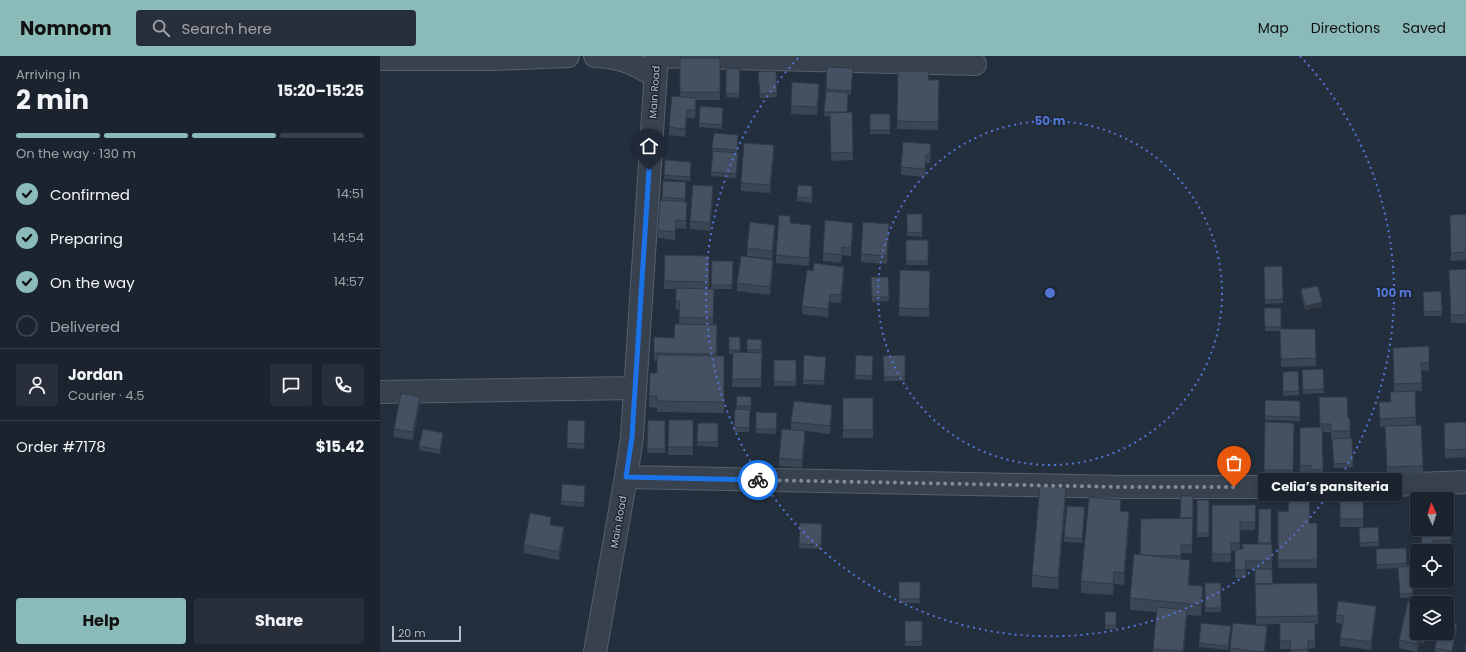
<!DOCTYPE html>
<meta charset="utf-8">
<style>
:root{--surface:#1b232e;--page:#282f3a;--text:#f1f3f6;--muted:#a0a4aa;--line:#39404a;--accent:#8bbbb9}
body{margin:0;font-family:Poppins,sans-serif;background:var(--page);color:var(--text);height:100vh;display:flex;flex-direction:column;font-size:15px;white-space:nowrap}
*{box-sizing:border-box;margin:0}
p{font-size:13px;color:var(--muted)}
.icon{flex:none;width:22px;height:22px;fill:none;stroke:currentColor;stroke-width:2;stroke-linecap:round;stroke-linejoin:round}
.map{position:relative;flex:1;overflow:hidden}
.details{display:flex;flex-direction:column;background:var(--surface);width:380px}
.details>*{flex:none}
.needle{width:26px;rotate:357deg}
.controls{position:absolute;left:1030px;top:436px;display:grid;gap:8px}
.controls a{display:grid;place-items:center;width:44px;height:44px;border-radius:4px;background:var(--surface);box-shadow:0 2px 6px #0003,0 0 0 1px var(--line);font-size:20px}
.scale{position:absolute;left:12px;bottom:10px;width:69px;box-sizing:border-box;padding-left:4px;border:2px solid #b4bcc9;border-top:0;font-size:11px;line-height:14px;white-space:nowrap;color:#b4bcc9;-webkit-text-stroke:3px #1d2633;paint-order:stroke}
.pin{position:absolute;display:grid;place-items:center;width:34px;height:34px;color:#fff;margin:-41px -17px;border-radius:50% 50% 50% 0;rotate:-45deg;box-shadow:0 0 4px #0007}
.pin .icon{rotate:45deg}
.courier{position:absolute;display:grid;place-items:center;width:40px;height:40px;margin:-20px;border:3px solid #1a73e8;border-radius:50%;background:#fff;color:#222;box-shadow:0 1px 5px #0007}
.bubble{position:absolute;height:28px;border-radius:4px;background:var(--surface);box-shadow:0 2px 6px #0003,0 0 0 1px var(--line);font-size:13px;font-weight:700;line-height:28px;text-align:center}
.overview em{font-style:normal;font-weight:700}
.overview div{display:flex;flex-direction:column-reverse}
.overview{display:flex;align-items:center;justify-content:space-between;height:68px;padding:0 16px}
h1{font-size:26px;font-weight:700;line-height:30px}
.bar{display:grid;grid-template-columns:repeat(4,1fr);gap:6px 4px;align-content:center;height:48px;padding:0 16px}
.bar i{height:5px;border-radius:3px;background:var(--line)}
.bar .selected{background:var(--accent)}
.bar p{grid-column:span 4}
.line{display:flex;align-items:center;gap:10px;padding:0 16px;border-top:1px solid var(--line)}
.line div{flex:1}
.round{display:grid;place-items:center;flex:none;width:42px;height:42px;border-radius:4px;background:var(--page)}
ol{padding:0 16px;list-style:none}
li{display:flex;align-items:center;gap:12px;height:44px}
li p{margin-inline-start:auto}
li .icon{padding:4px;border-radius:50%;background:var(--accent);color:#111;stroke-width:4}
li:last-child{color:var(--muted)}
li i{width:22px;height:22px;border:2px solid var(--line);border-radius:50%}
.button{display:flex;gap:8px;margin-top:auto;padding:8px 16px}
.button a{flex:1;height:46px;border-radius:4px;background:var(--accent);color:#111;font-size:16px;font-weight:700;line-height:46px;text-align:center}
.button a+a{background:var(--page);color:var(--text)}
header{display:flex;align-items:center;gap:24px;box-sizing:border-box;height:56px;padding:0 20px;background:var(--accent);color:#111}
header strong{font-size:19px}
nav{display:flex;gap:22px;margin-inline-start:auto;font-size:14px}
.search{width:280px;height:36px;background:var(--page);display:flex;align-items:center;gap:10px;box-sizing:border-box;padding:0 14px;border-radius:4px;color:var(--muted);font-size:15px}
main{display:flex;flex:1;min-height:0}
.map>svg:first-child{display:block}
</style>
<header>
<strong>Nomnom</strong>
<div class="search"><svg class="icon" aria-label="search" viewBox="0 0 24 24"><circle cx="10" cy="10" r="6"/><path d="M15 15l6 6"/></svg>Search here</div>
<nav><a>Map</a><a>Directions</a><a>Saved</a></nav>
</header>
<main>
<section class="details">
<div class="overview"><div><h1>2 min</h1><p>Arriving in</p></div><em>15:20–15:25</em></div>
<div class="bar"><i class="selected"></i><i class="selected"></i><i class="selected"></i><i></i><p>On the way · 130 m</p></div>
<ol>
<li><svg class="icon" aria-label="check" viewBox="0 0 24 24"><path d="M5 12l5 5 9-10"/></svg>Confirmed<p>14:51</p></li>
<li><svg class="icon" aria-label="check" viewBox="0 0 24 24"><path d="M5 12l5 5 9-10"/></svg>Preparing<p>14:54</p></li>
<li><svg class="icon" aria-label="check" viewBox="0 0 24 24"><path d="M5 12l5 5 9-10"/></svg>On the way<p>14:57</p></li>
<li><i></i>Delivered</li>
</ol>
<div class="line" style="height:72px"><a class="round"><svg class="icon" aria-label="person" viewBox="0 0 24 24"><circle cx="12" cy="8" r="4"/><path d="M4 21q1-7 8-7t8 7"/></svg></a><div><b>Jordan</b><p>Courier · 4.5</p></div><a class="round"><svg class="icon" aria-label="chat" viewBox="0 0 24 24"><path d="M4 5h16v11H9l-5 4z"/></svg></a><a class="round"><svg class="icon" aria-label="phone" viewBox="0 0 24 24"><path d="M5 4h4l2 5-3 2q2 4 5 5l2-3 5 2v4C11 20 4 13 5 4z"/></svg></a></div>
<div class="line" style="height:52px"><div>Order #7178</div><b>$15.42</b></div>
<div class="button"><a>Help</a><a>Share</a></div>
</section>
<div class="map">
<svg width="1086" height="596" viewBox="0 0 1086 596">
<rect width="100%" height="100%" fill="#242f3e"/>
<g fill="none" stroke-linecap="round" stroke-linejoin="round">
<g stroke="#565f6c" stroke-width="24">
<path id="minor" d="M215 0C241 1 253 7 275 20
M277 0 595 8
M0 3H114L188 0
M0 336 255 332
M246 421 743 431H965L1086 426
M215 596 246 421 252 381 277 0"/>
</g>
<use href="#minor" stroke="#38414e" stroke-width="22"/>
</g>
<path fill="#3b4654" d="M533 0H541L540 2Z
M300 2H340V44H316L315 62H307L305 81 289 79V71L300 41Z
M447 11 473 12 471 39H468L467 56H472L473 104 451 105 450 60H444Z
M346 12 360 13 359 42 346 41Z
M518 15 549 24H559L558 74 517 73Z
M378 20 397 37V41L380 42Z
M439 36 437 59 411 58V50Z
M343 56 342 73 319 71V67Z
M490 58H510V78H490Z
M358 84 357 97 358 101 356 122 331 120 333 96 332 92Z
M551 96 550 107H546L545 121 521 119V111Z
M394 97 390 137 361 135V127Z
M311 110 310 125 284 123V119Z
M432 130V147L417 145V141Z
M306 131 305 146 307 154 306 173 296 172 295 184 278 182V174L282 141Z
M333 138 330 175 310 173V165Z
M527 158H542V181L527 180Z
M1086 158V204L1071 205 1070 159Z
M410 167 431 177 429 210 396 207V199Z
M473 175 471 200 462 199 461 207 443 205V197Z
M509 176 507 208 481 206V198Z
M395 177 392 203 367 200V192Z
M526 184H548V209H526Z
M285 199 329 200V233H331L332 205H353L352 233H334L333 268 337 269V300H344V357L277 356V352L269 351V340L277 317V305H274V281L294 282 299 268 300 253 296 254V233H284Z
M902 210 903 247 885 248 884 211Z
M393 212 390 239 357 235V227Z
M1086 213V267H1071L1069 222Z
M520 214 550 215 549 261 519 260Z
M464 219 461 247 450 246 448 261 422 258V250Z
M491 221H508L509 245 492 246Z
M921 233 942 251 925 254 921 238Z
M1061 235 1062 260H1044L1043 236Z
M884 252H901V273H935L936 310 901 311 900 275H885Z
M360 281V296H367V283L382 284V305L381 331H352L353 298H349V294Z
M1049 290V314L1041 315 1042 335H1035L1036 369 1043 410V418L1007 419 1005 370 1000 371 999 346H1010L1014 336 1013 292Z
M424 299 446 301 444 329 423 328Z
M476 299 493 300 492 324 475 323Z
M525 299V325H504L503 300Z
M394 304H416V330H394Z
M943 313 944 337 923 338 922 314Z
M918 315 919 339 903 340V316Z
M357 340 371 341V354H370L369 376H354L355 353 356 354Z
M939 341 968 362H970V382L973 411 954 412 952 383H962H951V376H942L943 421 930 422V417L920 418V372L940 371Z
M463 342H493V382H463Z
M885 344 920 345V365L885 364Z
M40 349 33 384 14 381V373Z
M376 356 397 357 396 378 376 377Z
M452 357 450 378 425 375V383L422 412 399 410V402L411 374V366Z
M268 364 285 365V397H267Z
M289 364H313V399H288Z
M885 366 914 367 913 422H884Z
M1086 366V401L1065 402 1064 367Z
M318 367H338V391L317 390Z
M205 370 204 393 187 392V387Z
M63 381 60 398 39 394V390Z
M984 433 983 471H960V444H967Z
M205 434 204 451 181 449V445Z
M813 440 812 497H801V503L810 515 809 529 823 541 821 560 807 559 804 596H773L777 556 750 554V542L760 499 800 462Z
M686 443 678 533 652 531V519Z
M817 444H829V481H817Z
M832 449H876L875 474H860V493H862L878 488 879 453H891V488H892V513H866V522H855V495H851V506H832Z
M741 455 749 468 744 529 734 528 733 539 701 537V525Z
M898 455 929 467H937V512H898Z
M705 456 702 487 684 486V481Z
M442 468 441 493 419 492V488Z
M171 469 184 479 179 504 144 497V489Z
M979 472 999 486V490L980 491Z
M1041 473H1067L1071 484V492L1053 493 1054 495H1042Z
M1026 492 1027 510H1031L1033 541 1020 542 1018 512 997 513 996 493Z
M875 513 893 528 937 527 938 568H935V592L928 593V596H911L910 593H900V568L876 569Z
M519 526H540V547H519Z
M825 527H841V556H825Z
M725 556H736V573H725Z
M996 558 991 594 960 590V582L962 568 956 567V559Z
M525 565 542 585V590H525Z
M1077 572 1072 596H1055V592Z
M851 574 848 594 819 591V587Z
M1037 577H1047L1044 588 1040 586 1037 596 1019 592V584Z
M887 578 885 596H850V592Z
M1086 586V595L1085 594V590Z"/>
<path fill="#303945" d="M316 42V50L315 62V54Z
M307 54V62L305 81V73Z
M394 89V97L390 137V129Z
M546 99V107L545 121V113Z
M333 130V138L330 175V167Z
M473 167V175L471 200V192Z
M509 168V176L507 208V200Z
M395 169V177L392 203V195Z
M431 169V177L429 210V202Z
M393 204V212L390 239V231Z
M464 211V219L461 247V239Z
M450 238V246L448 261V253Z
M942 246V251L925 254V250Z
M40 341V349L33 384V376Z
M452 349V357L450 378V370Z
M425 375V383L422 412V404Z
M63 377V381L60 398V394Z
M686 432V443L678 533V522Z
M749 456V468L744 529V517Z
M184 471V479L179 504V496Z
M810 504V515L808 540V529Z
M734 516V528L733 539V528Z
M823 530V541L821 560V549Z
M996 550V558L991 594V586Z
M807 554V562L804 596H803Z
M1077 568V572L1072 596Z
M887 570V578L885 596H884Z
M1045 577H1047L1044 588V580Z
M1040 578V586L1037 596V588Z"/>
<path fill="#455162" stroke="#303945" d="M300 2H340V36H300Z
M447 11 473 12 471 35 446 33Z
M346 12 360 13 359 38 346 37Z
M396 15 397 37 380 38 378 16Z
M518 15H549L548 24H559L558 66 517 65Z
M412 26 439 28 437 51 411 50Z
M446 35 468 37 467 56H444Z
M292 40 316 42 315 54H307L305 73 289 71Z
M320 50 343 52 342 69 319 67Z
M472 56 473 96 451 97 450 57Z
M490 58H510V74H490Z
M334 77 358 79 357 94 332 92Z
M523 86 551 88 550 99H546L545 113 521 111Z
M364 87 394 89 390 129 361 127Z
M333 95 358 97 356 118 331 116Z
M285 104 311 106 310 121 284 119Z
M283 125 306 126 305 143 282 141Z
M313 129 333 130 330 167 310 165Z
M418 129 432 130V142L417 141Z
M280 144 307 146 306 165 296 164 295 176 278 174Z
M527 158H542V177L527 176Z
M1086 158V196L1071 197 1070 159Z
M399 159 410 160V167L431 169 429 202 396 199Z
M445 164 473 167 471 192 462 191 461 199 443 197Z
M370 166 395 169 392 195 367 192Z
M483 166 509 168 507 200 481 198Z
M526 184H548V205H526Z
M285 199 329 200V226L284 225Z
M361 200 393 204 390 231 357 227Z
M332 205H353L352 229H331Z
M434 207 464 211 461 239 450 238 448 253 422 250 427 214 433 215Z
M902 210 903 243 885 244 884 211Z
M1086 213V259H1071L1069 214Z
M520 214 550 215 549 253 519 252Z
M491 221H508L509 241H492Z
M938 230 942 246 925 250 921 233Z
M296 232 334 233 333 262 299 261 300 245 296 246Z
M1061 235 1062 255 1044 256 1043 236Z
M884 252H901V271H885Z
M295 268 337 269 336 298 274 297V281L294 282Z
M900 273H935L936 302 901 303Z
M349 281H360V294H349Z
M367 283 382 284 381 294H367Z
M1049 290V306L1041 307 1042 327 1014 328 1013 292Z
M353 296 382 297 381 323H352Z
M277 299 344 300V346L277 345V340H269L270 317H277Z
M424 299 446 301 444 325 423 324Z
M476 299 493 300 492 320 475 319Z
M525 299V321H504L503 300Z
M394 304H416V326L394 325Z
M943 313 944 333 923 334 922 314Z
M918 315 919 335 903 336V316Z
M1035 335 1036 361 1000 363 999 346H1011L1010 336Z
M21 337 40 341 33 376 14 373Z
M357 340 371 341V350H356Z
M939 341H967L968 362H970V375H951V368H940Z
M463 342H493V374H463Z
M885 344 920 345V361L885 360Z
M414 345 452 349 450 370 411 366Z
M355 353 370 354 369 372 354 371Z
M376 356 397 357 396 373H376Z
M188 364 205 365 204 388 187 387Z
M268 364 285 365V393H267Z
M289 364H313V391H288Z
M885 366 914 367 913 414H884Z
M1086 366V393L1065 394 1064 367Z
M318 367H338V386H317Z
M1041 369 1043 410 1007 411 1005 370Z
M942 371 943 413 930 414 931 409 920 410V372Z
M43 373 63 377 60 394 39 390Z
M402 373 425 375 422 404 399 402Z
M972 382 973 407 954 408 952 383Z
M182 428 205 430 204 447 181 445Z
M660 429 686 432 678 522 652 519Z
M968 432 984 433 983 463H960V444H967Z
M801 440H813V464V462H800Z
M709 441 741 444 740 455 749 456 744 517 734 516 733 528 701 525Z
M817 444H829V477H817Z
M909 445H930L929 467H937V504H898V455L908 456Z
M832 449H876L875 466H860V487H851V498H832Z
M687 450 705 451 702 483 684 481Z
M879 453H891V487H878Z
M1067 453H1070L1071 484 1053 485 1054 495H1042L1041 473H1067Z
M150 457 171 461 170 469 184 471 179 496 144 489Z
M813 462 812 489H801V500L760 499 761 463Z
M420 467 442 468 441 489 419 488Z
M998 471 999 486 980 487 979 472Z
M862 488H892V505H865L866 514H855V493H863Z
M1026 492 1027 507 997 509 996 493Z
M754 498 810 504 808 529 823 530 821 549 750 542Z
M1031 510 1033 537 1020 538 1018 511Z
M875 513H892L893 528H875V530Z
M519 526H540V543H519Z
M825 527H841V552H825Z
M937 527 938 560 876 561 875 528Z
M958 545 996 550 991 586 960 582 964 560 956 559Z
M1028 545 1037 547V577H1045L1044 580 1040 578 1037 588 1019 584Z
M777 551 807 554 803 595 773 593Z
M725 556H736V569H725Z
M525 565H542V585L525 586Z
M900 566H935V584L928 585V593L911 594 910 585H900Z
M1067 566 1077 568 1072 595 1055 592 1058 577H1067Z
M821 567 851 570 848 590 819 587Z
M853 567 887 570 884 596 850 592Z"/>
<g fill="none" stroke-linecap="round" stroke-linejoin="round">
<path stroke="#828b98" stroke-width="4" stroke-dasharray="0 7.2" d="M378 424 743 431H854"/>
<path stroke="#1a73e8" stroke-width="5" d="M269 114 252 381 246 421 378 424"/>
</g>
<g fill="none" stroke="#5274d3" stroke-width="2" stroke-dasharray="2 4">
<circle cx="670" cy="237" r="172"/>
<path d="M920 0A344 344 0 1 1 420 0"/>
</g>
<g text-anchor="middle" stroke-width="3" stroke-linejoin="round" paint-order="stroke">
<g font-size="10" fill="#b4bcc9" stroke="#1d2633">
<text transform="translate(274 36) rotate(-86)" y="4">Main Road</text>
<text transform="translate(238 466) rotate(-80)" y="4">Main Road</text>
</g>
</g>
<circle cx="670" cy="237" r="6" fill="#5274d3" stroke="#1d2633" stroke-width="2"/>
<g font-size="12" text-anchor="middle" font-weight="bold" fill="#5274d3" stroke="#1d2633" stroke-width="3" stroke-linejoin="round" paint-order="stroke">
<text x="670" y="69">50 m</text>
<text x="1014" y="241">100 m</text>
</g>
</svg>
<div class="controls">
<a><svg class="needle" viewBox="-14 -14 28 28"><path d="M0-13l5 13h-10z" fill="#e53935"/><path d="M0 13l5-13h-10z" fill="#a0a4aa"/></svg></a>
<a><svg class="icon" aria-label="locate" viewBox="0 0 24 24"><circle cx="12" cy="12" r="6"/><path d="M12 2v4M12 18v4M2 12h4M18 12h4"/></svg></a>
<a><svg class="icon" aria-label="layers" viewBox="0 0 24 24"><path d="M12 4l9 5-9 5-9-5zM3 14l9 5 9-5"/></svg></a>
</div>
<div class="scale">20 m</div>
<div class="pin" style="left:854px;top:431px;background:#ea580c"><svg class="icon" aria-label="bag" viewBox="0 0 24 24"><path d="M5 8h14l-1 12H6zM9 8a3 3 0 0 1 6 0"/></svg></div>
<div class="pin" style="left:269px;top:114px;background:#1f2937"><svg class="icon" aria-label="home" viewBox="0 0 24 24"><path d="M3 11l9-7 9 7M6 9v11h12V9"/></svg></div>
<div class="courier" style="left:378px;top:424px"><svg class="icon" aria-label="bike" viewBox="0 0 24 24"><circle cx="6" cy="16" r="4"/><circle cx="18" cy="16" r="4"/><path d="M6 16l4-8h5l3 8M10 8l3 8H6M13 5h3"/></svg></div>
<div class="bubble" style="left:878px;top:417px;width:144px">Celia’s pansiteria</div>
</div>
</main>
